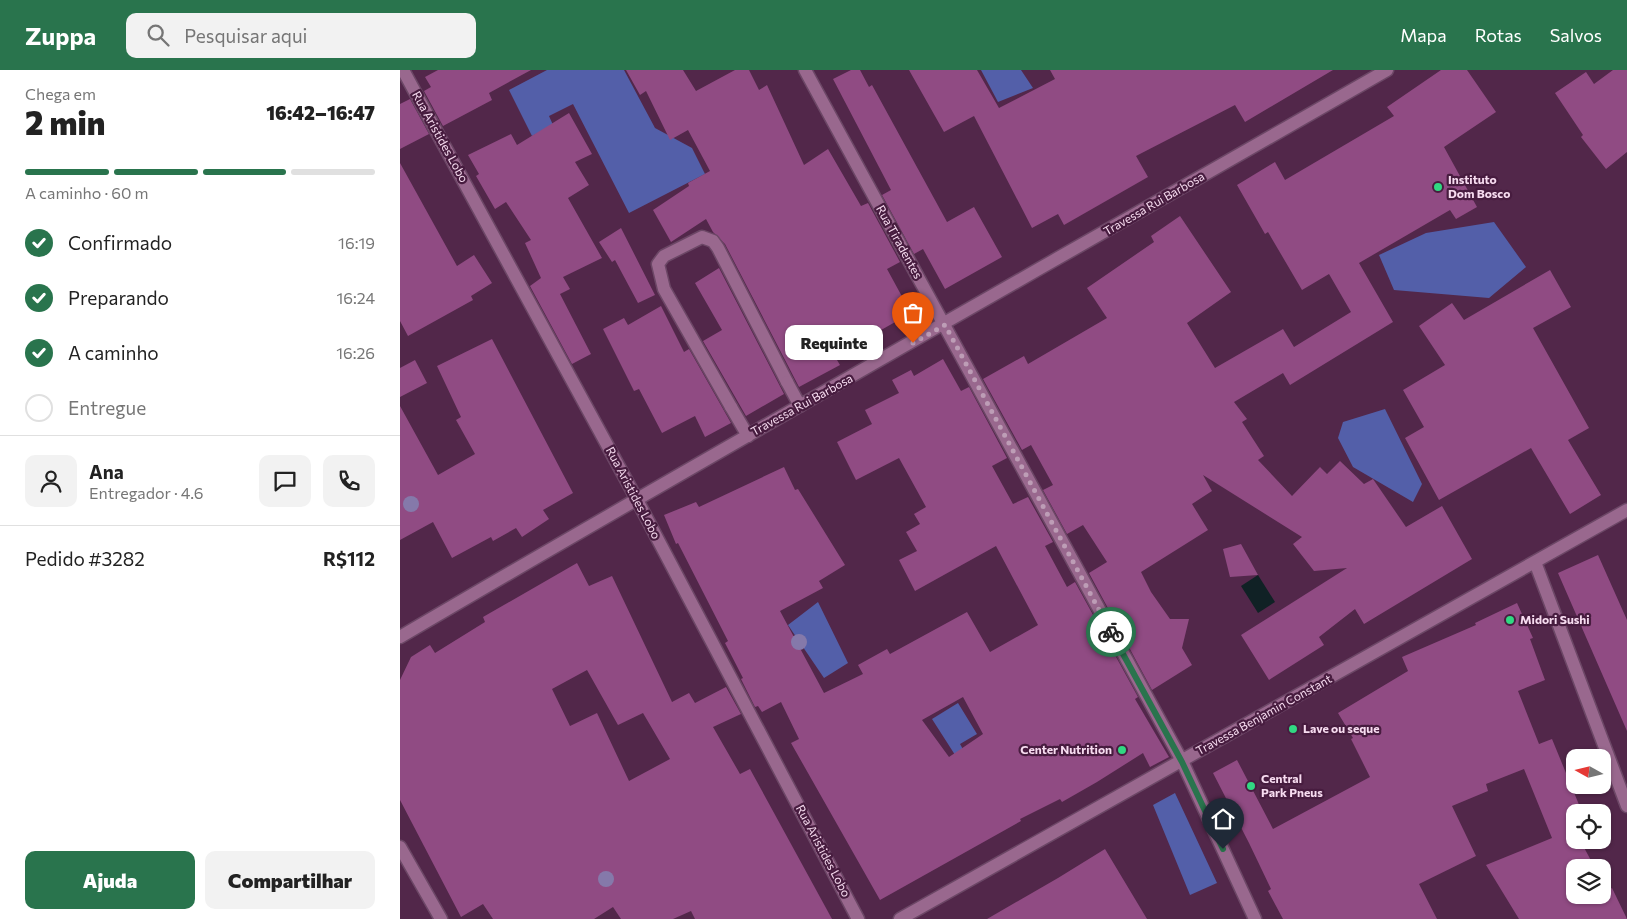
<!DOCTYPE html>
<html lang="pt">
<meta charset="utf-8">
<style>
:root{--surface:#fff;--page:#f2f2f2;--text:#222;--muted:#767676;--line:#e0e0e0;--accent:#29744d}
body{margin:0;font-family:Commissioner,sans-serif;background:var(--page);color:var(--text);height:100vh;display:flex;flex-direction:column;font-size:19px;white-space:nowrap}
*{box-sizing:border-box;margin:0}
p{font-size:16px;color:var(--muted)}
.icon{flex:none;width:28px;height:28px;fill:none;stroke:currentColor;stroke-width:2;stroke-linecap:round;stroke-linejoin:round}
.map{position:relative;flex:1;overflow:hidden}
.side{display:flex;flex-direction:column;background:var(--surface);width:400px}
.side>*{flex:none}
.needle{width:32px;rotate:278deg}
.tools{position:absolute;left:1166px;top:679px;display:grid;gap:10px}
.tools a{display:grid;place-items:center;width:45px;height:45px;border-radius:10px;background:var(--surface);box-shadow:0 1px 4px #0004;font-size:25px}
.pin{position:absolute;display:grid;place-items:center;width:42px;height:42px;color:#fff;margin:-51px -21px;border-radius:50% 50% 50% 0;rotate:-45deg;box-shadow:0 0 5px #0007}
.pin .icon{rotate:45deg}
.courier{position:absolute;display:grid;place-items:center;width:50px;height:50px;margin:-25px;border:4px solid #29744d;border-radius:50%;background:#fff;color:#222;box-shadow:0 1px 6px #0007}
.bubble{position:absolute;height:35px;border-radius:10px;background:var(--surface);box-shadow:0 1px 4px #0004;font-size:16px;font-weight:800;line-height:35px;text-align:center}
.head em{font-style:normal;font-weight:800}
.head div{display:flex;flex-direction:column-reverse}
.head{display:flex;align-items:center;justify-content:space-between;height:85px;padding:0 25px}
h1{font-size:32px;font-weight:800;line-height:38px}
.bar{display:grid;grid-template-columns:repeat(4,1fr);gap:8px 5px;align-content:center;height:60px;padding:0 25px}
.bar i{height:6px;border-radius:4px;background:var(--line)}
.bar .selected{background:var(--accent)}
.bar p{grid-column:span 4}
.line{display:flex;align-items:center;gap:12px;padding:0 25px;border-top:1px solid var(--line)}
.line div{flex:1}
.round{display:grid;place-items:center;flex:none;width:52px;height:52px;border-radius:10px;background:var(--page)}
ol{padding:0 25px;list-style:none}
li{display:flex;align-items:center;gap:15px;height:55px}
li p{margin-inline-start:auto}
li .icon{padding:5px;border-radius:50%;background:var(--accent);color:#fff;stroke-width:4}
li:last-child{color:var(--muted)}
li i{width:28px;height:28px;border:2px solid var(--line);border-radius:50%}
.button{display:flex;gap:10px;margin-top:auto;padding:10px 25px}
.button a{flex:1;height:58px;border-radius:10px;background:var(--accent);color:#fff;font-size:20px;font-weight:800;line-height:58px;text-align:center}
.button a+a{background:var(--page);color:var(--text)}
header{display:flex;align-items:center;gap:30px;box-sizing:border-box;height:70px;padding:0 25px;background:var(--accent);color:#fff}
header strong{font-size:24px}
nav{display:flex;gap:28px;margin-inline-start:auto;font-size:18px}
.search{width:350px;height:45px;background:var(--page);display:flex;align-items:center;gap:12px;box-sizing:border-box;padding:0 18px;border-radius:10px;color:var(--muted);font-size:19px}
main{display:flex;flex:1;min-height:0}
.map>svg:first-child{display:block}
</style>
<header>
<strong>Zuppa</strong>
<div class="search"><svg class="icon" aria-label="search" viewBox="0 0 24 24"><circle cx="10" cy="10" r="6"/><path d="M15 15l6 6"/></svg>Pesquisar aqui</div>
<nav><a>Mapa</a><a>Rotas</a><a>Salvos</a></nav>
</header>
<main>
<section class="side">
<div class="head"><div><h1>2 min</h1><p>Chega em</p></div><em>16:42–16:47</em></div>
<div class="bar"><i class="selected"></i><i class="selected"></i><i class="selected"></i><i></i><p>A caminho · 60 m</p></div>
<ol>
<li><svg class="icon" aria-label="check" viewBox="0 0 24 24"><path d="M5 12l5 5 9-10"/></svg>Confirmado<p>16:19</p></li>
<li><svg class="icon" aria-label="check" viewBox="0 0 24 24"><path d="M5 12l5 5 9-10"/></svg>Preparando<p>16:24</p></li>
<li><svg class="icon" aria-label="check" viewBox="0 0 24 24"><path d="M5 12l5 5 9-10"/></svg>A caminho<p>16:26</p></li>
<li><i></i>Entregue</li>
</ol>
<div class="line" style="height:90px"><a class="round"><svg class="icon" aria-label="person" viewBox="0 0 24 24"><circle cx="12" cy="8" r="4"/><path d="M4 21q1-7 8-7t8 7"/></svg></a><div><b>Ana</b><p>Entregador · 4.6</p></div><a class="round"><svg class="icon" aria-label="chat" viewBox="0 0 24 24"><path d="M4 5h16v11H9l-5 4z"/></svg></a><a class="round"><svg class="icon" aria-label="phone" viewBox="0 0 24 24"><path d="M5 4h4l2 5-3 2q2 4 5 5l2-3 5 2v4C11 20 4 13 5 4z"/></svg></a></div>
<div class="line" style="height:65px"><div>Pedido #3282</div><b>R$112</b></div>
<div class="button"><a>Ajuda</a><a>Compartilhar</a></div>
</section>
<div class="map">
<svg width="1227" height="849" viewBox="0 0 1227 849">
<rect width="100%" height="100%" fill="#52274a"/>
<path fill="#535fa9" d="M147 0H224L255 58 292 78 305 104 229 143 173 34 149 46 153 55 132 66 109 20Z
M581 0H621L633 18 598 32Z
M1094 152 1126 197 1089 228 994 220 979 185 1026 163Z
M985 339 1022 414 1013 432 953 397 938 368 943 352Z
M418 532 448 593 424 608 388 555Z
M558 633 577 664 560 674 565 683 557 688 532 649Z
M775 723 817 813 790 825 753 735Z"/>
<path fill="#102125" d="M858 505 875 532 858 543 841 516Z"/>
<path fill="#904b83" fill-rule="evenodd" d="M38 0H131L89 23 92 30 43 56 24 21 31 17 25 7Z
M226 0H283L296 21 335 0H349L359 20 367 15 404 95 428 79 461 136 468 133 500 192 487 199 511 243 453 276 456 279 437 290 440 295 399 317 325 174 313 162 306 149 271 172 253 140 289 116 288 113 310 101 288 60 270 70 246 21 240 25Z
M451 0H460L469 17 472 15 547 152 574 137 602 187 545 219 523 179 514 184 482 125 491 120 433 9Z
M509 0H577L599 38 655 9 650 0H933L845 52 835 35 736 86 748 107 664 155 658 144 632 158 574 46 544 62Z
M1041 0H1067L1096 42 1044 77 1077 137 1056 149 1050 140 959 193 993 252 890 315 883 303 834 332 847 349 842 352 864 386 858 390 892 426 920 397 927 404 940 391 964 414 973 409 1006 457 1042 436 1072 489 964 554 955 539 919 567 924 575 869 610 841 565 947 498 914 501 893 474 902 467 803 405 812 421 792 434 808 460 741 502 751 522 770 549H789L782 578 792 595 752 620 689 503 707 492 683 455 667 464 643 420 653 415 631 375 622 380 583 309 624 286 628 294 707 248 687 218 754 172 751 166 780 146 831 222 787 253 815 298 883 259 894 277 951 242 929 204 902 220 868 162 865 164 837 115 875 92 885 110 994 46 987 37Z
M1213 0H1227V82L1206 99 1181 67 1183 65 1155 23 1186 2 1194 14Z
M10 29 29 64 0 79V34Z
M169 43 192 84 175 92 189 115 168 128 202 188 163 207 170 219 160 224 191 284 172 294 130 216 141 208 125 173 131 170 106 132 95 139 76 106 79 104 68 85 111 64 117 75Z
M0 93 57 196 74 185 92 213 71 226 73 230 8 266 0 251Z
M221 158 255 225 238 233 215 190 212 192 199 172Z
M319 198 384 324 346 346 303 271 322 260 295 213Z
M1150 200 1171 237 1133 258 1189 358 1168 370 1201 425 1170 444 1131 378 1039 430 1005 368 1024 357 1003 320 1045 295 1019 256 1052 233 1064 250Z
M261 236 284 282 289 279 331 353 305 367 295 346 262 363 239 319 234 321 203 259 224 248 228 255Z
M92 269 173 423 143 440 149 449 122 467 116 458 93 471 91 467 52 488 33 452 0 470V336L38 405 75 384 56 350 61 347 37 296Z
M543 289 561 321 569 317 607 388 592 396 613 434 628 427 653 472 645 476 667 517 675 512 738 627 735 629 769 687 750 697 743 683 697 712 662 732 660 729 620 749 621 751 480 830 391 673 399 669 381 632 362 642 358 636 355 637 341 609 343 608 325 573 328 571 278 473 276 474 264 445 296 432 299 437 384 397 395 420 398 419 445 495 419 511 423 518 380 541 424 623 463 604 458 595 487 579 490 584 567 542 590 582 638 555 596 476 515 521 499 490 517 481 506 462 520 454 514 444 526 437 499 388 456 410 437 372 472 354 465 340 499 323 492 310 511 300 514 306ZM563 627 583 664 549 687 522 650Z
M15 290 27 313 0 327V298Z
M841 474 858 505 830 507 823 479Z
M1198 485 1227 550V661L1158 503Z
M177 493 189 516 212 506 272 632 289 623 295 633 326 617 341 644 313 657 340 704 350 699 432 849H295L291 841 273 849H221L213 837 194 849H93L83 834 61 847 0 730V610L11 587 30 575 35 583 85 552 83 547ZM187 600 218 655 243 643 270 689 229 711 197 643 170 656 152 619Z
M1117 533 1133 568 1130 569 1145 610 1118 621 1139 674 1152 669 1182 742H1175V770H1180L1195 798H1175V825H1202V813L1207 821 1212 818 1227 849H1119L1086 795 1152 768 1124 699 1086 714 1088 721 1052 736 1076 786 1019 814 1037 849H883L868 821 871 819 849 773 813 703 837 690 873 759 970 707 951 669 953 668 938 643 1008 601 1002 587 1076 555 1075 553Z
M705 779 747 849H587L658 808Z"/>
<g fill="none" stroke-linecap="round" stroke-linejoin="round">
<g stroke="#6c4766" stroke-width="15">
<path id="service" d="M331 337 264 219 258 194 264 186 302 167 313 171 318 178 387 312"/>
</g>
<g stroke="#6c4766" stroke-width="15">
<path id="minor" d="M3 0 236 428 458 849
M387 312 400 336
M331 337 348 366
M1135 492 1227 736
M0 567C327 375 658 189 987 0
M0 777 41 849
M500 849 1227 440"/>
</g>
<g stroke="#6c4766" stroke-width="15">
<path id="tertiary" d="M405 0 782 691 855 849"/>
</g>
<use href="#service" stroke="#99688e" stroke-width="12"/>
<use href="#minor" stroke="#99688e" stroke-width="12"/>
<use href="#tertiary" stroke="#99688e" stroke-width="12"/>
</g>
<g fill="#8579aa">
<circle cx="11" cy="434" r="8"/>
<circle cx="399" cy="572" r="8"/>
<circle cx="206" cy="809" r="8"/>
</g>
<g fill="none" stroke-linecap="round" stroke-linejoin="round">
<path stroke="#bd9db6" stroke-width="5" stroke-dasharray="0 9" d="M513 273 545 255 711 562"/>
<path stroke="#29744d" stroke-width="6" d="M711 562 782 692 823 779"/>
</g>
<g fill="#31d882" stroke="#471c3f" stroke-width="2">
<circle cx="1038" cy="117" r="5"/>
<circle cx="1110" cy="550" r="5"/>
<circle cx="893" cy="659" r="5"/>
<circle cx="722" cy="680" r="5"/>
<circle cx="851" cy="716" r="5"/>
</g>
<g text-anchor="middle" stroke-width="4.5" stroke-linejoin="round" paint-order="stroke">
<g font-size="12" fill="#f7dcf0" stroke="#471c3f">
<text transform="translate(40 67) rotate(61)" y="4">Rua Aristides Lobo</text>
<text transform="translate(754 134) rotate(-30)" y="4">Travessa Rui Barbosa</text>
<text transform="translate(499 172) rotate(61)" y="4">Rua Tiradentes</text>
<text transform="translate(402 335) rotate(-29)" y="4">Travessa Rui Barbosa</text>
<text transform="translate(233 423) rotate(62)" y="4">Rua Aristides Lobo</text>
<text transform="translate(864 645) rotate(-29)" y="4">Travessa Benjamin Constant</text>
<text transform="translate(423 781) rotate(62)" y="4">Rua Aristides Lobo</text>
</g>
<g font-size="12" font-weight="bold" fill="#f7dcf0" stroke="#471c3f" text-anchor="start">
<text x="1048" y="114">Instituto<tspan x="1048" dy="14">Dom Bosco</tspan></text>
<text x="1120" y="554">Midori Sushi</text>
<text x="903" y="663">Lave ou seque</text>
<text x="712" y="684" text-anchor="end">Center Nutrition</text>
<text x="861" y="713">Central<tspan x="861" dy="14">Park Pneus</tspan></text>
</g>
</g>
</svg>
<div class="tools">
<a><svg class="needle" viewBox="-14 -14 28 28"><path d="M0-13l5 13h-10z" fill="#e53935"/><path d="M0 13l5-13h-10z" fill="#767676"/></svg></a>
<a><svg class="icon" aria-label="locate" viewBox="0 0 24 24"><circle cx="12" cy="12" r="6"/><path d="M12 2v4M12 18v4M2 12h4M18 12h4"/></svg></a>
<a><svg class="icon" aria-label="layers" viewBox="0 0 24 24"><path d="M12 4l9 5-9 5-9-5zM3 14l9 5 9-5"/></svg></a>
</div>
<div class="pin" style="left:513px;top:273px;background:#ea580c"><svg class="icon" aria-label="bag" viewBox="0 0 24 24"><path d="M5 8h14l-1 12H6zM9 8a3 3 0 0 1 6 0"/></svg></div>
<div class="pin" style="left:823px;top:779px;background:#1f2937"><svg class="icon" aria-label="home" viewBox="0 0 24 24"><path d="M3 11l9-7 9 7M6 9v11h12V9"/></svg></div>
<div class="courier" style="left:711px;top:562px"><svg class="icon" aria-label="bike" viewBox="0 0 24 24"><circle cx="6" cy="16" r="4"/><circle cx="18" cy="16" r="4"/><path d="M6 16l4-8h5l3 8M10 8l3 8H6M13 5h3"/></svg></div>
<div class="bubble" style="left:385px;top:255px;width:98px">Requinte</div>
</div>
</main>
